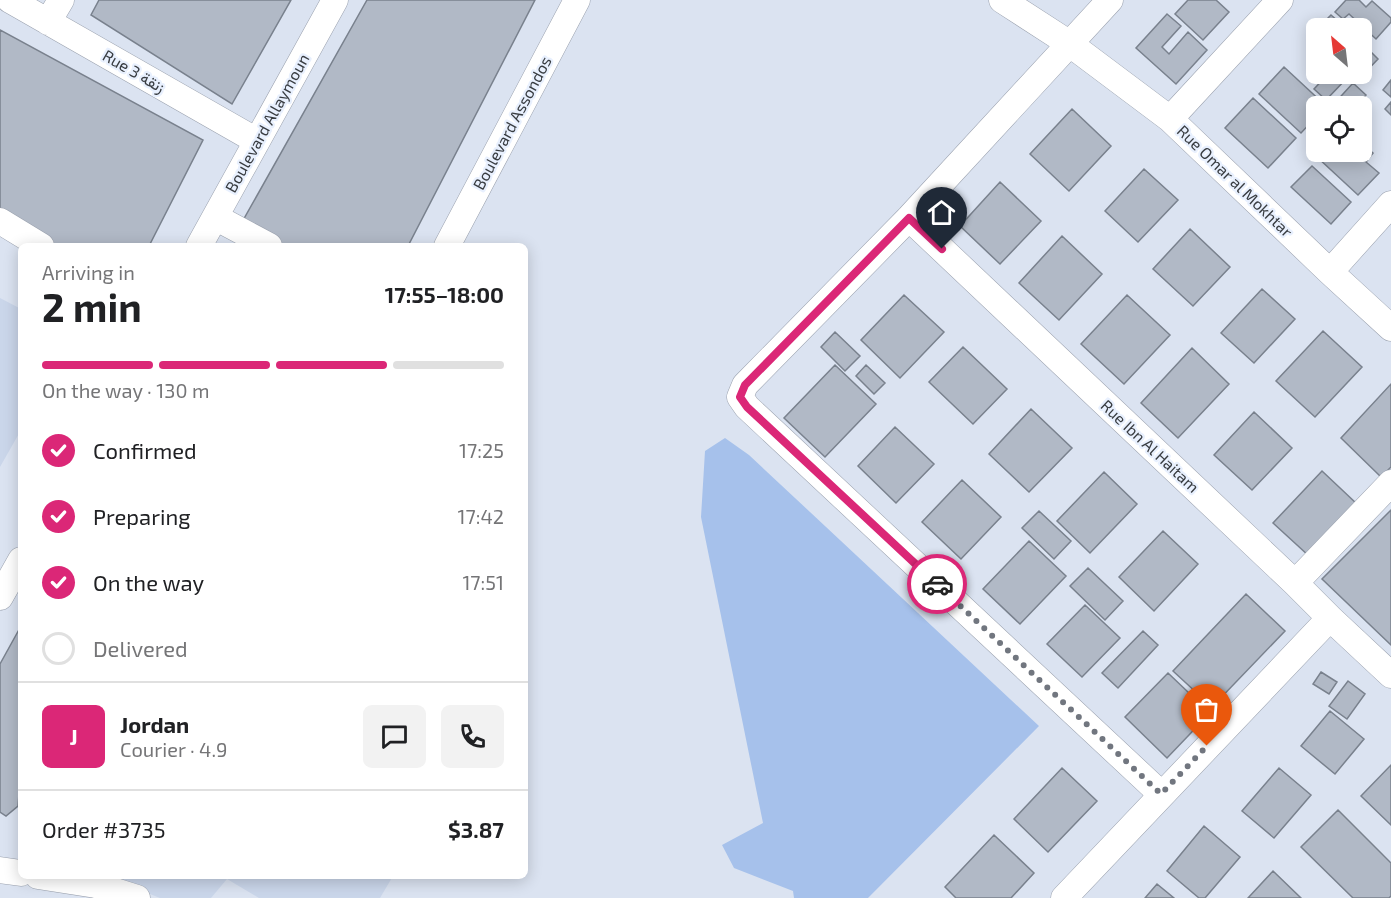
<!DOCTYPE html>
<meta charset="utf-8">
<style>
:root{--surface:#fff;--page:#f2f2f2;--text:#202124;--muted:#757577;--line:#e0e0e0;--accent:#db2777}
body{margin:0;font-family:"Exo 2",Vazirmatn,sans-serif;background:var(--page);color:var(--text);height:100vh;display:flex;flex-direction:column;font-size:22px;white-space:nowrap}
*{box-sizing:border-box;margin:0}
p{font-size:20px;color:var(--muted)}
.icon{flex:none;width:33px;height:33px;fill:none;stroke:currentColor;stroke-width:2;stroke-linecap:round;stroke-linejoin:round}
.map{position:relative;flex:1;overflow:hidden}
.drawer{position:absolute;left:18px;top:243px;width:510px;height:636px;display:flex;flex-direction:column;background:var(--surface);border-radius:9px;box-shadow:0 3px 15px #0003}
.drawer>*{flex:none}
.needle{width:39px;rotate:332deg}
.fabs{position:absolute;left:1306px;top:18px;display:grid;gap:12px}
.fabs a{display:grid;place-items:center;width:66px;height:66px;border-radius:9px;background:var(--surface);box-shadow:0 3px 15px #0003;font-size:30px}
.pin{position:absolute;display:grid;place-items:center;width:51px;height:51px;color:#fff;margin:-62px -26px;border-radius:50% 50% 50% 0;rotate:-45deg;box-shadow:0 0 6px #0007}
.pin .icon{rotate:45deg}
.courier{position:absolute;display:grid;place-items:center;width:60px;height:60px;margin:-30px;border:4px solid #db2777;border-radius:50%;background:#fff;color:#222;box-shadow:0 2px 8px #0007}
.head em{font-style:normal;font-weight:700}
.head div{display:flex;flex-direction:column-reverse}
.head{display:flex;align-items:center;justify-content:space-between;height:102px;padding:0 24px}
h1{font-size:39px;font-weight:700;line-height:45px}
.bar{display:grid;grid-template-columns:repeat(4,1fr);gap:9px 6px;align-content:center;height:72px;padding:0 24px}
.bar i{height:8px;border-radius:4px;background:var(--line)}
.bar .active{background:var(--accent)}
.bar p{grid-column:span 4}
.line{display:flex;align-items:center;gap:15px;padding:0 24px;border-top:2px solid var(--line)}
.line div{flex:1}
.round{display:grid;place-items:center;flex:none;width:63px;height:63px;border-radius:9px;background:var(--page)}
ol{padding:0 24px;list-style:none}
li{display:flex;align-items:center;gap:18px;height:66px}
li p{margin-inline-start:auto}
li .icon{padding:6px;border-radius:50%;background:var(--accent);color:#fff;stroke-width:4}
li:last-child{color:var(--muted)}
li i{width:33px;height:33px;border:3px solid var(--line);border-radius:50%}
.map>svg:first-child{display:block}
</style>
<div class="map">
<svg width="1391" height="898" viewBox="0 0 1391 898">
<rect width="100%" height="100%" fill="#dbe3f1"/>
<path fill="#cad6ea" d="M0 298 21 309V430L0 467Z
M112 876H393L380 898H259L227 879 211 898H160L110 878Z"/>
<path fill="#a6c1eb" d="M725 438 749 455 1039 726 868 898H794L793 891 734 868 722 845 763 823 701 517 705 451Z"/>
<path fill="#b1b9c6" stroke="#79818d" stroke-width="1.5" d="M99 0H291L232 104 91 15Z
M367 0H535L408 246H279L241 224Z
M1188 0H1216L1229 12 1203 40 1175 14Z
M1346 0H1359L1366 7 1372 1 1391 18V22L1376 39 1349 14 1343 19 1335 12Z
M1167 14 1181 26 1162 47 1169 54 1188 32 1207 50 1176 84 1136 48Z
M1331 15 1346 28H1318Z
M0 30 203 140 149 246H51L0 216Z
M1317 30V44L1310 38Z
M1362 43 1378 59 1357 81 1348 74H1362Z
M1284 67 1326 106H1317V116L1301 133 1259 94Z
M1328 74H1342L1347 78 1326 100 1314 89Z
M1391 80V97L1383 90Z
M1353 83 1366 95 1356 106H1332Z
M1253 98 1296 138 1268 168 1225 128Z
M1391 102V115L1385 109Z
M1072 109 1111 146 1069 191 1030 154Z
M1362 143 1373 153 1366 162 1379 173 1358 195 1317 157 1322 152H1362Z
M1312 166 1351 202 1331 224 1291 187Z
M1144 169 1178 200 1138 242 1105 211Z
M1000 182 1041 221 1000 264 960 226Z
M1190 229 1230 267 1193 306 1153 269Z
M1062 236 1102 274 1059 320 1019 283Z
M1262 289 1295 319 1254 363 1221 333Z
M904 295 944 332 900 378 861 340Z
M1127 295 1170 335 1124 384 1081 344Z
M1323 331 1362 367 1315 417 1276 381Z
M835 332 860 356 845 371 821 347Z
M963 347 1007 389 973 424 929 382Z
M1192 348 1229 384 1178 438 1141 403Z
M835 365 876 404 825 457 784 418Z
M866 365 885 383 874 394 856 376Z
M1391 384V467L1381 477 1341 438Z
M1031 409 1072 448 1029 492 989 454Z
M1254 412 1292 448 1252 490 1214 455Z
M895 427 934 464 896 503 858 466Z
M1322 471 1357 504 1309 556 1273 523Z
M1104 472 1137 504 1090 553 1057 521Z
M962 480 1001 517 961 559 922 522Z
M1391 510V645L1322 579Z
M1039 511 1071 541 1054 559 1022 528Z
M1163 531 1198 564 1154 611 1119 577Z
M1029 541 1066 576 1020 624 983 589Z
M1088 568 1123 601 1105 620 1070 586Z
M1246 594 1285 631 1212 707 1173 671Z
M1085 605 1120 638 1082 677 1047 644Z
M21 626V795L19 794 18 806 6 816 0 812V664Z
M1143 631 1158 645 1118 688 1102 673Z
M1321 672 1337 682 1329 694 1313 684Z
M1168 673 1210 713 1167 758 1125 717Z
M1348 681 1365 694 1347 719 1329 706Z
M1330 711 1364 739 1335 774 1301 746Z
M1391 765V825L1361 796Z
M1062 768 1097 801 1048 852 1014 819Z
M1279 768 1311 795 1274 838 1242 811Z
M1338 810 1391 863V896L1389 898H1353L1301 847Z
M1204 826 1240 857 1205 898H1199L1167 871Z
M994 835 1034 873 1011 898H956L945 887Z
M1273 871 1301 898H1248Z
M1157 884 1174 898H1145Z"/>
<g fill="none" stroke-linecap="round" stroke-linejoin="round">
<g stroke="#9aa1ae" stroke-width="27">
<path id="minor" d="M10 0 257 141
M1002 0 1070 44 1170 119 1330 272 1391 328
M1110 0 909 218 745 385 740 397 747 407 1161 794
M48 22 61 0
M1170 119 1280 0
M215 217 269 246
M909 218 1295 583 1330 618 1391 675
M0 221 41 246
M199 246 335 0
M447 246 577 0
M1330 272 1391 204
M1295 583 1391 483
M0 597 21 560
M0 870 21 873
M38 876 96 885 137 898
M1064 898 1330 618"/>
</g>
<use href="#minor" stroke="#fff" stroke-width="26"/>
</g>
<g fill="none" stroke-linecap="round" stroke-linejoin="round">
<path stroke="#71767f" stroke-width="6" stroke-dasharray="0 10.8" d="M937 584 1161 794 1207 746"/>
<path stroke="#db2777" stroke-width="8" d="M937 584 747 407 740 397 745 385 909 218 942 249"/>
</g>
<g text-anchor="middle" stroke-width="4.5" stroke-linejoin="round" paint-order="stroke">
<g font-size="16" fill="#383c41" stroke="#e8f0fe">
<text transform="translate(134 71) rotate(30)" y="6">Rue 3 زنقة</text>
<text transform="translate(267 123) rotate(-61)" y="6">Boulevard Allaymoun</text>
<text transform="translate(512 123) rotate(-62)" y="6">Boulevard Assondos</text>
<text transform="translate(1235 181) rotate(44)" y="6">Rue Omar al Mokhtar</text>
<text transform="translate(1150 446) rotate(43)" y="6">Rue Ibn Al Haitam</text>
</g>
</g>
</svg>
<div class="fabs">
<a><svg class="needle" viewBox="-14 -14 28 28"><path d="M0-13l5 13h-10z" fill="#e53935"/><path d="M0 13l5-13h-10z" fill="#757577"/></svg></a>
<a><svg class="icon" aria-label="locate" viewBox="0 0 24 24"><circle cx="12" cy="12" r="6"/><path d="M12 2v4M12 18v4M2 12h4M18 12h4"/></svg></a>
</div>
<div class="pin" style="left:1207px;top:746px;background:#ea580c"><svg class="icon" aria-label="bag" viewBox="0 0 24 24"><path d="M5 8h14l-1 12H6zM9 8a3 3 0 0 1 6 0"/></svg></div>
<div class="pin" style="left:942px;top:249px;background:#1f2937"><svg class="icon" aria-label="home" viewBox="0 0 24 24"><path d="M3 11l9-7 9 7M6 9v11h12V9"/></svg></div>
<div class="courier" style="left:937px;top:584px"><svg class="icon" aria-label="car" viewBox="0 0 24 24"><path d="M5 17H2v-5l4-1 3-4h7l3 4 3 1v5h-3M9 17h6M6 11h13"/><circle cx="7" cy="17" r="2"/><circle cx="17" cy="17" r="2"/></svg></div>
<section class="drawer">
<div class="head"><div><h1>2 min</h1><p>Arriving in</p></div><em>17:55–18:00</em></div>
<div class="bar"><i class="active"></i><i class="active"></i><i class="active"></i><i></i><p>On the way · 130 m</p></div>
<ol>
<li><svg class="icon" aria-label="check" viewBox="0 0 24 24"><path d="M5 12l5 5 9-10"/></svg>Confirmed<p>17:25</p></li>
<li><svg class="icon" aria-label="check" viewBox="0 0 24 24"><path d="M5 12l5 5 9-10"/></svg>Preparing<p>17:42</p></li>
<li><svg class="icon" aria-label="check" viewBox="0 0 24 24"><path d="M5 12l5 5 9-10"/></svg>On the way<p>17:51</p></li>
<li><i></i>Delivered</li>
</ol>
<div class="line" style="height:108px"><b class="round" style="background:var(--accent);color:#fff">J</b><div><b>Jordan</b><p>Courier · 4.9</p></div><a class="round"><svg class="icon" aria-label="chat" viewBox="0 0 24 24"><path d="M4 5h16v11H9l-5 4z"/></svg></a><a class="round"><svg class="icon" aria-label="phone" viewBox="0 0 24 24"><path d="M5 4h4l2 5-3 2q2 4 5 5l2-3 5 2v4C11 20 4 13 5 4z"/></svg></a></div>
<div class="line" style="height:78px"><div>Order #3735</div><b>$3.87</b></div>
</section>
</div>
